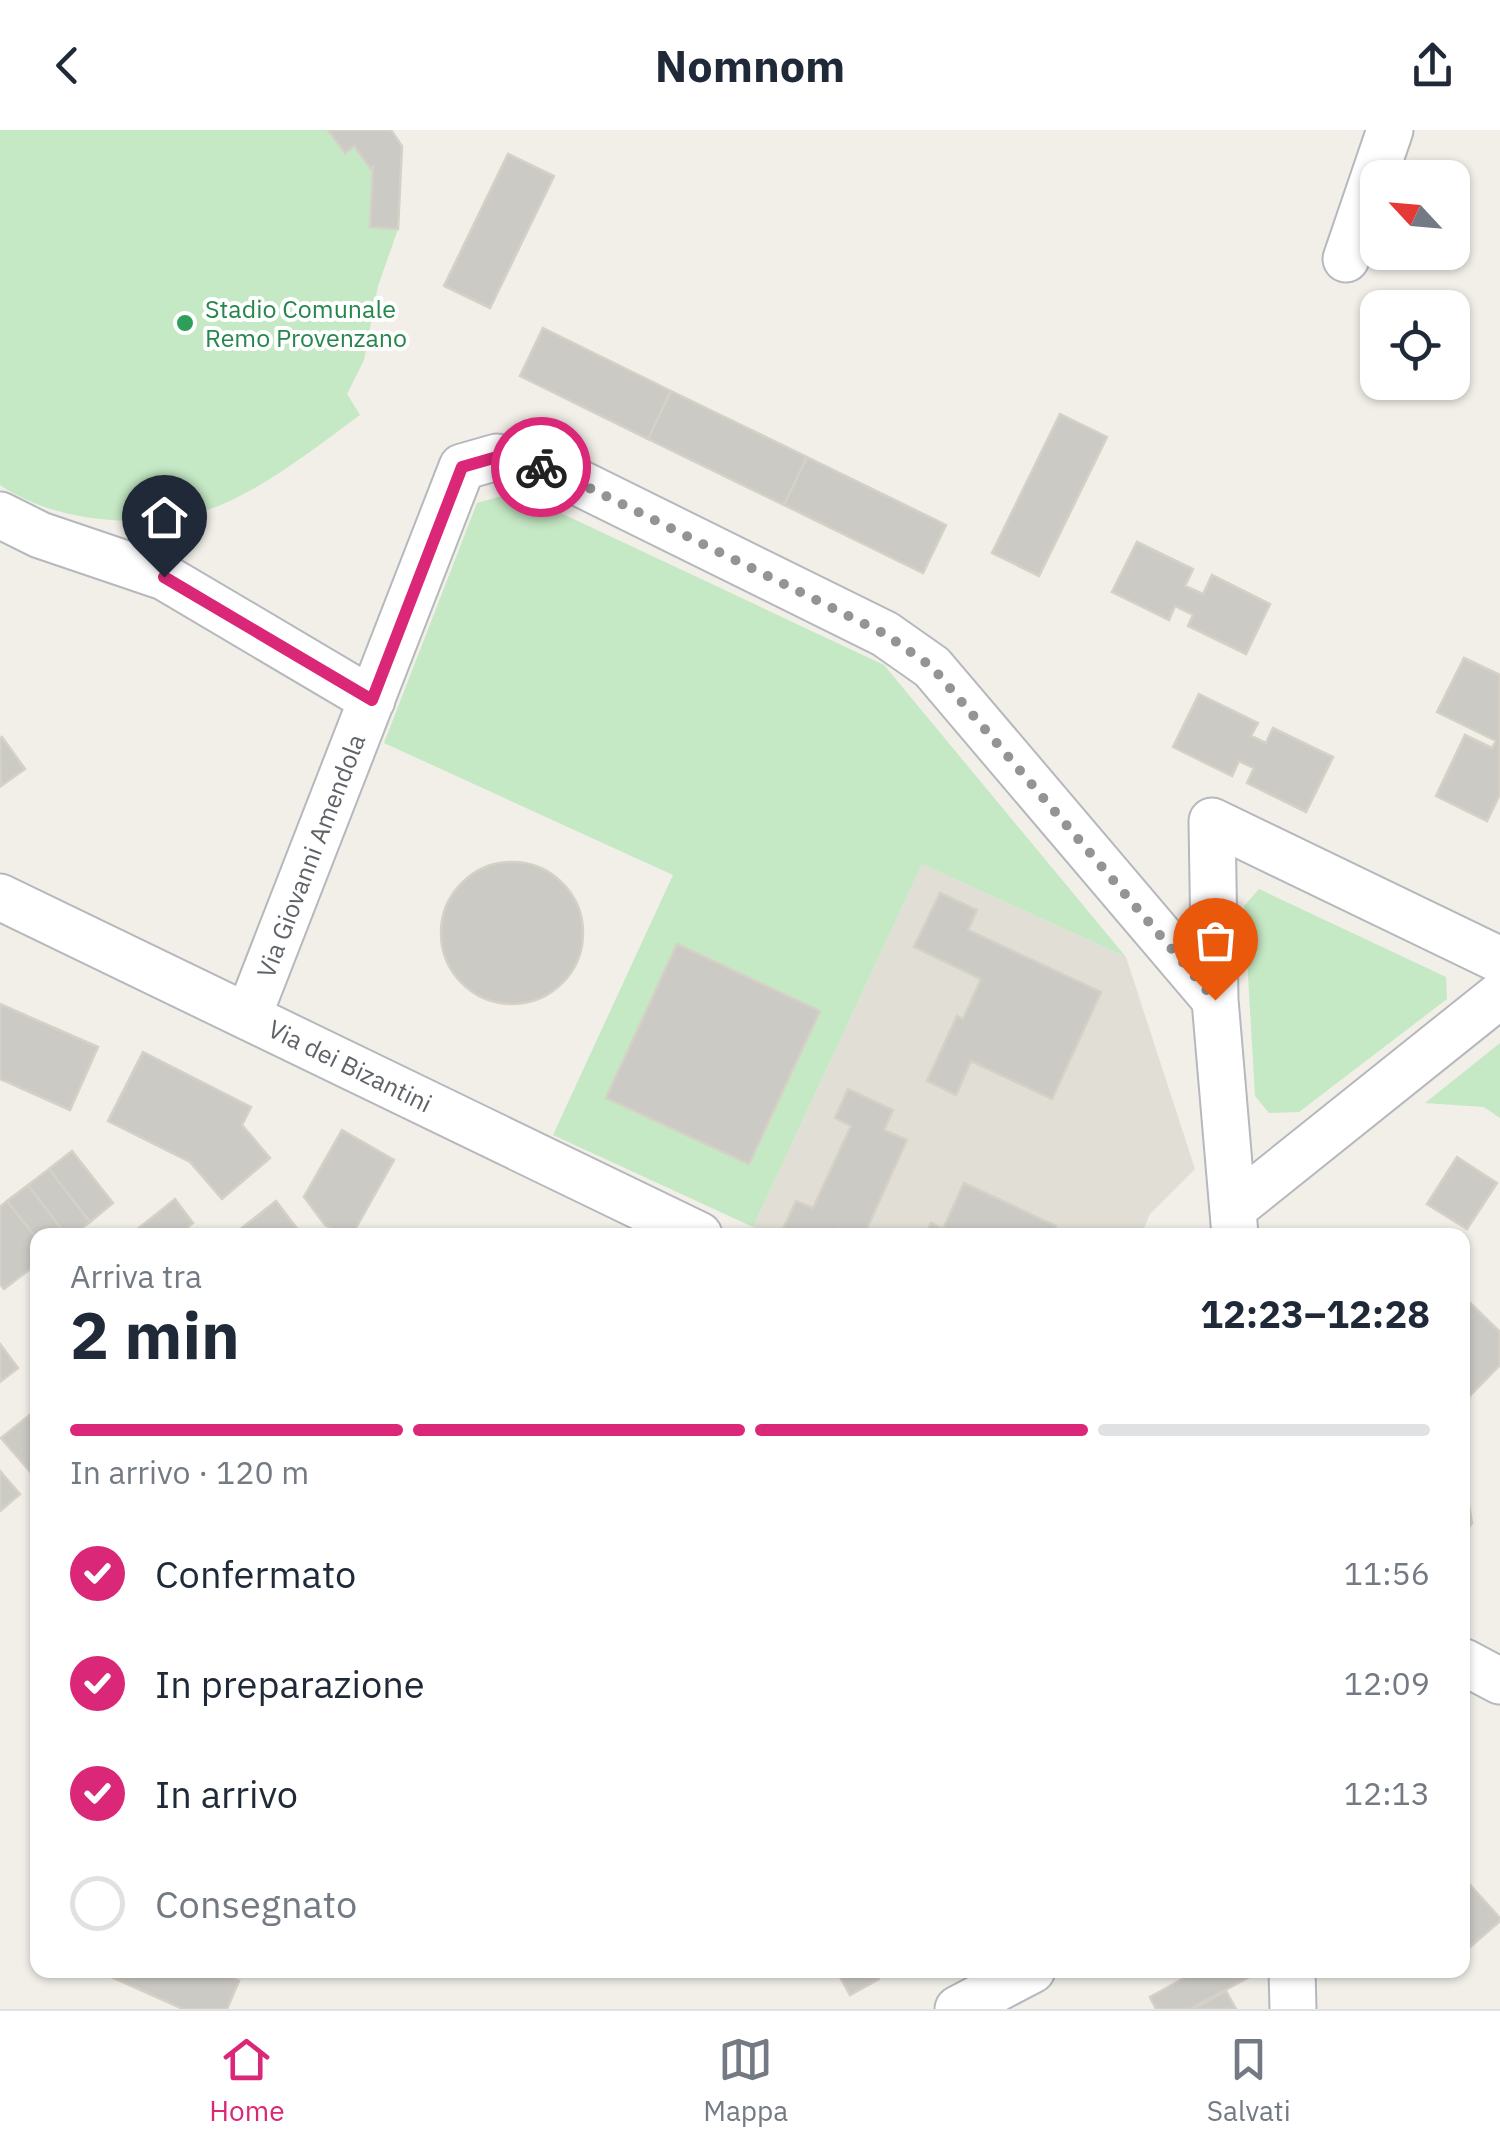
<!DOCTYPE html>
<html lang="it">
<meta charset="utf-8">
<style>
:root{--surface:#fff;--page:#f6f6f7;--text:#1f2937;--muted:#747a83;--line:#e0e1e3;--accent:#db2777}
body{margin:0;font-family:"IBM Plex Sans",sans-serif;background:var(--page);color:var(--text);height:100vh;display:flex;flex-direction:column;font-size:38px;white-space:nowrap}
*{box-sizing:border-box;margin:0}
p{font-size:32px;color:var(--muted)}
.icon{flex:none;width:55px;height:55px;fill:none;stroke:currentColor;stroke-width:2;stroke-linecap:round;stroke-linejoin:round}
.map{position:relative;flex:1;overflow:hidden}
.side{position:absolute;left:30px;top:1098px;width:1440px;height:750px;display:flex;flex-direction:column;background:var(--surface);border-radius:20px;box-shadow:0 2px 8px #0004}
.side>*{flex:none}
.needle{width:65px;rotate:296deg}
.fabs{position:absolute;left:1360px;top:30px;display:grid;gap:20px}
.fabs a{display:grid;place-items:center;width:110px;height:110px;border-radius:20px;background:var(--surface);box-shadow:0 2px 8px #0004;font-size:50px}
.pin{position:absolute;display:grid;place-items:center;width:85px;height:85px;color:#fff;margin:-102px -42px;border-radius:50% 50% 50% 0;rotate:-45deg;box-shadow:0 0 10px #0007}
.pin .icon{rotate:45deg}
.courier{position:absolute;display:grid;place-items:center;width:100px;height:100px;margin:-50px;border:8px solid #db2777;border-radius:50%;background:#fff;color:#222;box-shadow:0 2px 12px #0007}
.summary em{font-style:normal;font-weight:800}
.summary div{display:flex;flex-direction:column-reverse}
.summary{display:flex;align-items:center;justify-content:space-between;height:170px;padding:0 40px}
h1{font-size:65px;font-weight:800;line-height:75px}
.bar{display:grid;grid-template-columns:repeat(4,1fr);gap:15px 10px;align-content:center;height:120px;padding:0 40px}
.bar i{height:12px;border-radius:8px;background:var(--line)}
.bar .active{background:var(--accent)}
.bar p{grid-column:span 4}
ol{padding:0 40px;list-style:none}
li{display:flex;align-items:center;gap:30px;height:110px}
li p{margin-inline-start:auto}
li .icon{padding:10px;border-radius:50%;background:var(--accent);color:#fff;stroke-width:4}
li:last-child{color:var(--muted)}
li i{width:55px;height:55px;border:5px solid var(--line);border-radius:50%}
header{display:flex;justify-content:space-between;align-items:center;height:130px;padding:0 40px;background:var(--surface);font-size:45px;font-weight:800}
.menu{display:flex;justify-content:space-around;align-items:center;height:140px;border-top:2px solid var(--line);background:var(--surface);font-size:28px;color:var(--muted)}
.menu a{display:grid;justify-items:center;gap:5px}
.menu .active{color:var(--accent)}
.map>svg:first-child{display:block}
</style>
<header><svg class="icon" aria-label="back" viewBox="0 0 24 24"><path d="M15 5l-7 7 7 7"/></svg>Nomnom<svg class="icon" aria-label="share" viewBox="0 0 24 24"><path d="M12 15V3M7 8l5-5 5 5M5 13v7h14v-7"/></svg></header>
<div class="map">
<svg width="1500" height="1879" viewBox="0 0 1500 1879">
<rect width="100%" height="100%" fill="#f1efe8"/>
<path fill="#e1ded6" d="M922 734 1126 827 1195 1039 1150 1084 1141 1105H769L753 1097Z"/>
<path fill="#c5e8c5" d="M0 0H391L402 16 398 99 378 156 364 230 347 264 360 285C316 317 273 352 223 374 159 402 58 395 0 355Z
M516 362 884 535 1126 827 922 734 753 1097 553 1005 673 745 384 613 477 373Z
M1259 759 1446 847 1447 869 1299 982 1269 983 1255 966 1244 776Z
M1500 913V988L1484 977 1425 973Z"/>
<path fill="#cccac5" stroke="#d6d1c6" stroke-width="2.5" d="M328 0H391L402 16 398 99 370 97 373 37 371 39 354 16 345 23Z
M508 24 554 46 490 178 444 156Z
M543 198 671 261 648 309 520 246Z
M671 261 807 327 784 375 648 309Z
M1060 284 1107 307 1039 446 992 423Z
M807 327 946 395 923 443 784 375Z
M1137 412 1193 439 1185 456 1203 464 1212 445 1270 474 1246 524 1188 496 1193 485 1175 476 1169 490 1112 462Z
M1464 528 1500 545V664L1487 691 1436 666 1465 605 1492 618 1496 611 1437 582Z
M1199 564 1258 593 1251 606 1266 613 1273 598 1333 627 1306 682 1247 653 1254 638 1239 631 1232 646 1173 617Z
M2 607 25 639 1 656 0 609Z
M441 803a71 71 0 1 1 142 0a71 71 0 1 1-142 0Z
M940 763 977 780 968 800 1101 862 1052 969 971 931 956 965 927 951 957 886 963 889 981 849 914 817Z
M677 814 820 881 749 1034 606 968Z
M0 874 98 917 70 980 0 949Z
M143 922 251 977 242 995 270 1028 222 1069 190 1032 108 991Z
M848 959 893 980 884 1000 907 1010 864 1105H854L839 1098 836 1105H795L783 1099 796 1071 813 1078 851 996 835 988Z
M342 1000 394 1030 352 1105H345L325 1095 304 1067Z
M72 1021 113 1073 90 1092 49 1039Z
M1457 1027 1497 1053 1467 1099 1427 1074Z
M49 1039 90 1092 73 1105H66L28 1055Z
M964 1053 1056 1096 1051 1105H988L979 1101 977 1105H925L931 1093 943 1099Z
M28 1055 66 1105H38V1110L7 1071Z
M175 1069 193 1093 178 1105H145L139 1098Z
M7 1071 38 1110V1133L4 1159 0 1154V1077Z
M276 1071 302 1105H233Z
M1466 1169 1500 1202V1235L1463 1273 1462 1172Z
M0 1214 18 1238 0 1252Z
M38 1278V1351L1 1308Z
M0 1341 20 1364 0 1381Z
M1462 1356 1466 1358 1472 1393 1462 1408Z
M1462 1746 1500 1788V1791L1462 1824Z
M96 1840H215L239 1851 227 1879H183Z
M836 1840H874L879 1849 850 1865Z
M1199 1840H1248L1251 1846 1190 1879H1156L1150 1867Z
M1226 1861 1236 1879H1193Z"/>
<g fill="none" stroke-linecap="round" stroke-linejoin="round">
<g stroke="#b5b8bc" stroke-width="49">
<path id="minor" d="M1346 129 1390 0
M0 385 40 405 164 447 372 570
M0 767 699 1105
M248 887 462 337 497 327 551 339 885 504 932 537 1215 870
M1234 1078 1500 865
M1235 1105 1215 870 1212 691 1500 830
M1464 1532 1500 1551
M1292 1840 1293 1879
M958 1879 1032 1840"/>
</g>
<use href="#minor" stroke="#fff" stroke-width="45"/>
</g>
<g fill="none" stroke-linecap="round" stroke-linejoin="round">
<path stroke="#929495" stroke-width="10" stroke-dasharray="0 18" d="M541 337 551 339 885 504 932 537 1215 870"/>
<path stroke="#db2777" stroke-width="12" d="M164 447 372 570 462 337 497 327 541 337"/>
</g>
<circle fill="#2e9e5b" stroke="#fff" stroke-width="4" cx="185" cy="193" r="10"/>
<g text-anchor="middle" stroke-width="8" stroke-linejoin="round" paint-order="stroke">
<g font-size="25" fill="#27864d" stroke="#fff" text-anchor="start">
<text x="205" y="188">Stadio Comunale<tspan x="205" dy="29">Remo Provenzano</tspan></text>
</g>
<g font-size="25" fill="#5f6368" stroke="#fff">
<text transform="translate(311 726) rotate(-69)" y="9">Via Giovanni Amendola</text>
<text transform="translate(350 936) rotate(26)" y="9">Via dei Bizantini</text>
</g>
</g>
</svg>
<div class="fabs">
<a><svg class="needle" viewBox="-14 -14 28 28"><path d="M0-13l5 13h-10z" fill="#e53935"/><path d="M0 13l5-13h-10z" fill="#747a83"/></svg></a>
<a><svg class="icon" aria-label="locate" viewBox="0 0 24 24"><circle cx="12" cy="12" r="6"/><path d="M12 2v4M12 18v4M2 12h4M18 12h4"/></svg></a>
</div>
<div class="pin" style="left:1215px;top:870px;background:#ea580c"><svg class="icon" aria-label="bag" viewBox="0 0 24 24"><path d="M5 8h14l-1 12H6zM9 8a3 3 0 0 1 6 0"/></svg></div>
<div class="pin" style="left:164px;top:447px;background:#1f2937"><svg class="icon" aria-label="home" viewBox="0 0 24 24"><path d="M3 11l9-7 9 7M6 9v11h12V9"/></svg></div>
<div class="courier" style="left:541px;top:337px"><svg class="icon" aria-label="bike" viewBox="0 0 24 24"><circle cx="6" cy="16" r="4"/><circle cx="18" cy="16" r="4"/><path d="M6 16l4-8h5l3 8M10 8l3 8H6M13 5h3"/></svg></div>
<section class="side">
<div class="summary"><div><h1>2 min</h1><p>Arriva tra</p></div><em>12:23–12:28</em></div>
<div class="bar"><i class="active"></i><i class="active"></i><i class="active"></i><i></i><p>In arrivo · 120 m</p></div>
<ol>
<li><svg class="icon" aria-label="check" viewBox="0 0 24 24"><path d="M5 12l5 5 9-10"/></svg>Confermato<p>11:56</p></li>
<li><svg class="icon" aria-label="check" viewBox="0 0 24 24"><path d="M5 12l5 5 9-10"/></svg>In preparazione<p>12:09</p></li>
<li><svg class="icon" aria-label="check" viewBox="0 0 24 24"><path d="M5 12l5 5 9-10"/></svg>In arrivo<p>12:13</p></li>
<li><i></i>Consegnato</li>
</ol>
</section>
</div>
<nav class="menu">
<a class="active"><svg class="icon" aria-label="home" viewBox="0 0 24 24"><path d="M3 11l9-7 9 7M6 9v11h12V9"/></svg>Home</a>
<a><svg class="icon" aria-label="map" viewBox="0 0 24 24"><path d="M3 6l6-2 6 2 6-2v14l-6 2-6-2-6 2zM9 4v14M15 6v14"/></svg>Mappa</a>
<a><svg class="icon" aria-label="saved" viewBox="0 0 24 24"><path d="M7 4h10v16l-5-4-5 4z"/></svg>Salvati</a>
</nav>
